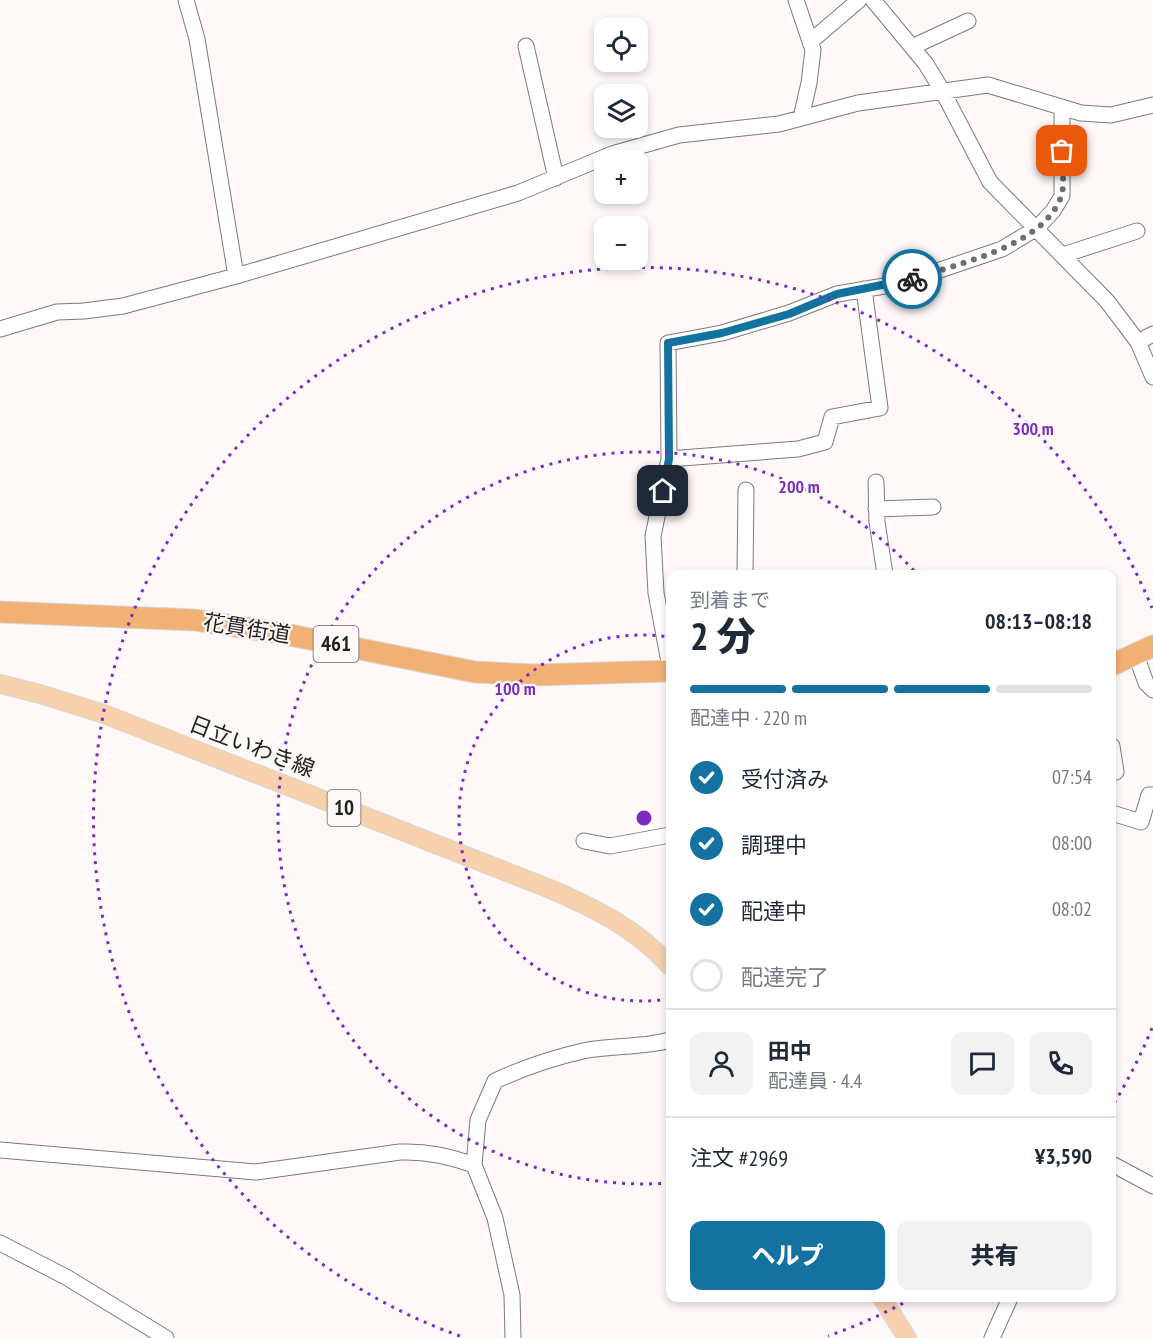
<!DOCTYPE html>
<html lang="ja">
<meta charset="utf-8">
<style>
:root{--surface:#fff;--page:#f2f2f3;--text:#1f2937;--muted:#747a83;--line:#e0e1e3;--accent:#1472a0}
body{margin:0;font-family:"PT Sans Narrow","Noto Sans JP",sans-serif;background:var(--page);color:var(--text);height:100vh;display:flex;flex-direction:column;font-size:22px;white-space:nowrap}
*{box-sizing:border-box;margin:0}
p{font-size:20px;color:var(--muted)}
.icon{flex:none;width:33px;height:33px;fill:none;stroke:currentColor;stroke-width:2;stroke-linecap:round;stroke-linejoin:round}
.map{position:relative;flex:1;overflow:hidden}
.drawer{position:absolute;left:666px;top:570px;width:450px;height:732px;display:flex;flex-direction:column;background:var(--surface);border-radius:12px;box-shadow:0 3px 9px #0003}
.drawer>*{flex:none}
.buttons{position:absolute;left:594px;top:18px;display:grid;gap:12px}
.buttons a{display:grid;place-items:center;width:54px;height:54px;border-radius:12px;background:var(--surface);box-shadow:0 3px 9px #0003;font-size:30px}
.pin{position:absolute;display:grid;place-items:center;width:51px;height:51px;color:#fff;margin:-26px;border-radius:12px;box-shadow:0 3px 9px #0006}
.courier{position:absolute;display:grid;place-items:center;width:60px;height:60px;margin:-30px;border:4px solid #1472a0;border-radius:50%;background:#fff;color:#222;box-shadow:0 2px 8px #0007}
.overview em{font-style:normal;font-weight:800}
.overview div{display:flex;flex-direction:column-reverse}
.overview{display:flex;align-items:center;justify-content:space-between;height:102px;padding:0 24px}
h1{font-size:39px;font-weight:800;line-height:45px}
.bar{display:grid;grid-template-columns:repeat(4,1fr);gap:9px 6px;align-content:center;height:72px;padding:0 24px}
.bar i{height:8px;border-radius:4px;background:var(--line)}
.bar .on{background:var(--accent)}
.bar p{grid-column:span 4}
.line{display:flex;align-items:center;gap:15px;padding:0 24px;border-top:2px solid var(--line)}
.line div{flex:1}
.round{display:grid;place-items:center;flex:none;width:63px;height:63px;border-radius:12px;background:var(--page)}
ol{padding:0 24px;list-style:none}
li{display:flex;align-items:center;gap:18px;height:66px}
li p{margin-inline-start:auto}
li .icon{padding:6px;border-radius:50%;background:var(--accent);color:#fff;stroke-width:4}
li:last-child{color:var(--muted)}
li i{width:33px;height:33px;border:3px solid var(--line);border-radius:50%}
.button{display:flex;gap:12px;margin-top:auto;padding:12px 24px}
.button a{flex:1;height:69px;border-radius:12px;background:var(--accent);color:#fff;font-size:24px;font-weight:800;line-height:69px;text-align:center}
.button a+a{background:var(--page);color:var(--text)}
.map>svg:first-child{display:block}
</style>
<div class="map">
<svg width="1153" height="1338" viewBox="0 0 1153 1338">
<rect width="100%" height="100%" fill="#fef9f8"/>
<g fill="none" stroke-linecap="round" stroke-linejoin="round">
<g stroke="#7f7978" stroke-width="17">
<path id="minor" d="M186 0 197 39 236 276
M796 0 813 50 809 83 801 118
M873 0 926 64 943 92 990 182 1107 301 1138 342 1153 377
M810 42 859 0
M526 46 556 178
M912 47 968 21
M1063 255 1137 231
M0 329 57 312 84 311 123 306 236 276 518 193 612 154 679 135 779 124 858 103 988 85 1081 113 1111 115 1153 105
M1138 342 1153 334
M669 459 798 449 825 442 832 417 880 408 864 289
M876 482 877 522 885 574
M876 509 933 507
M745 574 746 490
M1136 655 1146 683 1153 690
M670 667 656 593 653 536 669 459 668 343 722 333 789 313 837 294 902 283 1002 249 1037 228 1053 211 1062 196V107
M1112 746 1116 772
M1112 813 1141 822 1149 795H1153
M584 841 610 846 670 835
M0 1150 256 1172 400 1152C427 1151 449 1156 474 1165
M1112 1164 1153 1186
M0 1243 66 1277 166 1338
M513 1338 512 1295 495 1218 474 1165 478 1120 495 1081C523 1068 552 1058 583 1051 612 1045 642 1048 670 1040
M992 1338 1010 1298"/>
</g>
<g stroke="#d7d7d7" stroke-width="20">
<path id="major" d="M0 684 40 694 104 714 550 889C595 908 638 930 670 966
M882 1298 907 1338"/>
</g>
<g stroke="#d7d7d7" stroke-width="23">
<path id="highway" d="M0 612 195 620 280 633 475 672 535 675 670 671
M1112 665 1153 646"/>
</g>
<use href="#minor" stroke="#fff" stroke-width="15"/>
<use href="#major" stroke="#f7d0ac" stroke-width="18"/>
<use href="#highway" stroke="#f1b174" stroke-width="21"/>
</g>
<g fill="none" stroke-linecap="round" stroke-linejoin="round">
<path stroke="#706d6c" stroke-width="6" stroke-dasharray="0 10.8" d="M912 279C956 264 1043 247 1061 197 1065 187 1062 163 1062 151"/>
<path stroke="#1472a0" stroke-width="8" d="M663 491 669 459 668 343 722 333 789 314 837 294 912 279"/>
</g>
<g fill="none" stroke="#7b2cbf" stroke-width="3" stroke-dasharray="3 6">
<path d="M669 999A183 183 0 1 1 669 637"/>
<path d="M670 1183A366 366 0 1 1 916 573"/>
<path d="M1152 1028A550 550 0 0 1 1113 1105M911 1299A550 550 0 0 1 828 1336M460 1336A550 550 0 1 1 1152 608"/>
</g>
<g text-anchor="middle" stroke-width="4.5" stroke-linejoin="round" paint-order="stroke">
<g fill="#fef9f8" stroke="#656261" stroke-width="1.5">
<rect x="313.5" y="626" width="45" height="36" rx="4.5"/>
<rect x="327.5" y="790" width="33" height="36" rx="4.5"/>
</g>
<g font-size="21" font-weight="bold" fill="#232120">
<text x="336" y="651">461</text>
<text x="344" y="815">10</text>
</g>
<g font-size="22" fill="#232120" stroke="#fef9f8">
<text transform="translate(247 628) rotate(9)" y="8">花貫街道</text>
<text transform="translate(252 746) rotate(21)" y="8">日立いわき線</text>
</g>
</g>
<circle cx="644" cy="818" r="9" fill="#7b2cbf" stroke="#fef9f8" stroke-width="3"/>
<g font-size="18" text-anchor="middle" font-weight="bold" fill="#7b2cbf" stroke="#fef9f8" stroke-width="4.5" stroke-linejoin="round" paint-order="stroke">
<text x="1033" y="435">300 m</text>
<text x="799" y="493">200 m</text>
<text x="515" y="695">100 m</text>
</g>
</svg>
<div class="buttons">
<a><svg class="icon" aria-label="locate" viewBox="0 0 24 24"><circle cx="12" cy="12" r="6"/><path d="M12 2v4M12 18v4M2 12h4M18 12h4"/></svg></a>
<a><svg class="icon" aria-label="layers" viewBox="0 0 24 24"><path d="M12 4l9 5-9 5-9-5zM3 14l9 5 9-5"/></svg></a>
<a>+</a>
<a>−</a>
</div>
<div class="pin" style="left:1062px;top:151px;background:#ea580c"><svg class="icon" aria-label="bag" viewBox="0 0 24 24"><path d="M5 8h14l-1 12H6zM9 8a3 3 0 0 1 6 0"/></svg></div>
<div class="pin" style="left:663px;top:491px;background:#1f2937"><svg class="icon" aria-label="home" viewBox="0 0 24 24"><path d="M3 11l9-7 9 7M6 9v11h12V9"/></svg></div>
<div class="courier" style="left:912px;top:279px"><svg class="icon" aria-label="bike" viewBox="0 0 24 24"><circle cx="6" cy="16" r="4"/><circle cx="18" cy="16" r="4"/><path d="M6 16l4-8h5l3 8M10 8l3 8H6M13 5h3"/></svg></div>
<section class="drawer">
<div class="overview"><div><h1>2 分</h1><p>到着まで</p></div><em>08:13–08:18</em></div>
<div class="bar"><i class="on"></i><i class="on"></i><i class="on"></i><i></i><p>配達中 · 220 m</p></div>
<ol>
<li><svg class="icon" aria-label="check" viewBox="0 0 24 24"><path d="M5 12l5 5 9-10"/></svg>受付済み<p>07:54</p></li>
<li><svg class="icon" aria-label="check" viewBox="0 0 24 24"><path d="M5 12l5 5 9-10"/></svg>調理中<p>08:00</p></li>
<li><svg class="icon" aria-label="check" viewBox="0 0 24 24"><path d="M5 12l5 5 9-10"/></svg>配達中<p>08:02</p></li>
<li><i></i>配達完了</li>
</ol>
<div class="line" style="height:108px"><a class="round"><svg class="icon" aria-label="person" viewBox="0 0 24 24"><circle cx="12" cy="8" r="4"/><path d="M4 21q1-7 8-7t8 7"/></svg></a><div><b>田中</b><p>配達員 · 4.4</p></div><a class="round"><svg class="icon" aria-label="chat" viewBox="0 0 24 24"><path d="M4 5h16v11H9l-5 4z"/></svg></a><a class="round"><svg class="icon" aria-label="phone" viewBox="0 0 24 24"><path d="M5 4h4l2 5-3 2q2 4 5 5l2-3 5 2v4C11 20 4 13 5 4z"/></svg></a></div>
<div class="line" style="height:78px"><div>注文 #2969</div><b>¥3,590</b></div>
<div class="button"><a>ヘルプ</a><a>共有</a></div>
</section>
</div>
